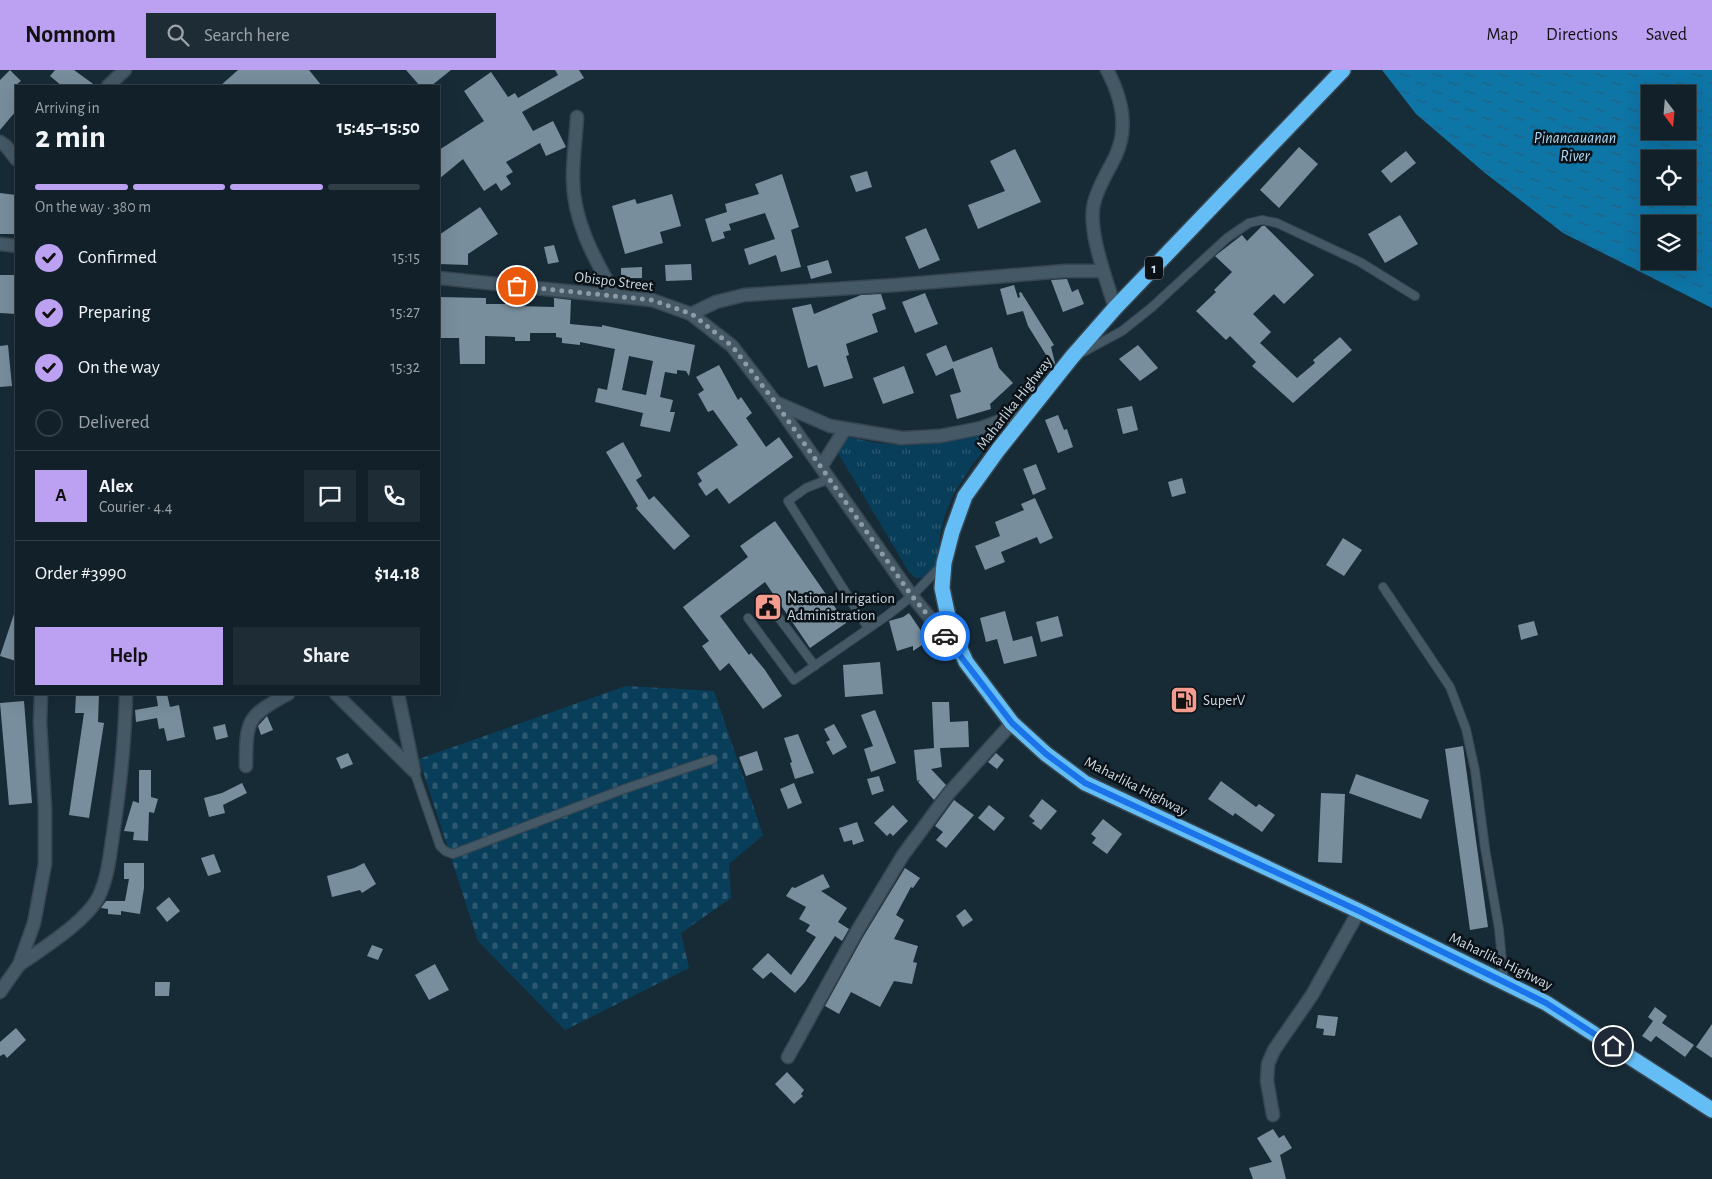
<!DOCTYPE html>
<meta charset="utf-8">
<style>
:root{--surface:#112029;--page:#1e2d35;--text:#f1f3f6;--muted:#9ca3a8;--line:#303e46;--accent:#bca0f2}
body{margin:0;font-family:"Alegreya Sans",sans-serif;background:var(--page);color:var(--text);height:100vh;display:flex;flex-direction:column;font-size:19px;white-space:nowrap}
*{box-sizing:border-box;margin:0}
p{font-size:16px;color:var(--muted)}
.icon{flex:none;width:28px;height:28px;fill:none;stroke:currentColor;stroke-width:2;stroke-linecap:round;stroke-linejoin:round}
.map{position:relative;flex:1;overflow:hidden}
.side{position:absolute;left:15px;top:15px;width:425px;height:610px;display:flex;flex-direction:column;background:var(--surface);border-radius:0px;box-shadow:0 5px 20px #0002,0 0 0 1px var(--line)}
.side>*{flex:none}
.needle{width:32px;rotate:164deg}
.controls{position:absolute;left:1641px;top:15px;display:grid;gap:10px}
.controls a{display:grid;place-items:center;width:55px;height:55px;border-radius:0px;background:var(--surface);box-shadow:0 5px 20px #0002,0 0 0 1px var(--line);font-size:25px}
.pin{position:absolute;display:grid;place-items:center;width:42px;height:42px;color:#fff;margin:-21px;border:2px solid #fff;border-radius:50%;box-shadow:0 1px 5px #0007}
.courier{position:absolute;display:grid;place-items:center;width:50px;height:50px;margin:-25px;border:4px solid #1a73e8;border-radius:50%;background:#fff;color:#222;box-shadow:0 1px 6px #0007}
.head em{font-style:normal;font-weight:700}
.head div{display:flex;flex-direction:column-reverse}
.head{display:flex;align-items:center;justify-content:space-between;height:85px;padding:0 20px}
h1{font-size:32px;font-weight:700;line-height:38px}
.bar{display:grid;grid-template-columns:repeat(4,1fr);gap:8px 5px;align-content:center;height:60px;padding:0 20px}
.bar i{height:6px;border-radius:4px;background:var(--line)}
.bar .on{background:var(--accent)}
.bar p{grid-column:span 4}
.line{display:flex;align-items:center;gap:12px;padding:0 20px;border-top:1px solid var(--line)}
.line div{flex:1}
.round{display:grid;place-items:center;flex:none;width:52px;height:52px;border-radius:0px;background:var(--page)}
ol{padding:0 20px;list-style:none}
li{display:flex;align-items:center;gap:15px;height:55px}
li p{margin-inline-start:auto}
li .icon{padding:5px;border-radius:50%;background:var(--accent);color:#111;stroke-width:4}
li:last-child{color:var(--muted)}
li i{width:28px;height:28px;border:2px solid var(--line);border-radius:50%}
.action{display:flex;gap:10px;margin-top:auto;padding:10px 20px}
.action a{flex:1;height:58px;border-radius:0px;background:var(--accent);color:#111;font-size:20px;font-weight:700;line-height:58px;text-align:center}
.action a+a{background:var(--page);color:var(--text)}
header{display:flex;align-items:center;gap:30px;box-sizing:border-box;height:70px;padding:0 25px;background:var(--accent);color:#111}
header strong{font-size:24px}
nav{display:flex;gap:28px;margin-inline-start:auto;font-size:18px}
.search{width:350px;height:45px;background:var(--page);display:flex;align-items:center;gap:12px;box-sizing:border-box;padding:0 18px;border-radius:0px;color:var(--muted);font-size:19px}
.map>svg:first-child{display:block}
</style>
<header>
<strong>Nomnom</strong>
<div class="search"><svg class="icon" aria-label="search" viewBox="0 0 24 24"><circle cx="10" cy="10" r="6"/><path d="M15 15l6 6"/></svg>Search here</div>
<nav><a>Map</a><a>Directions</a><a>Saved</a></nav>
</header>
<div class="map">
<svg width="1712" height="1109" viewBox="0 0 1712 1109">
<defs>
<pattern id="cemetery-stones" width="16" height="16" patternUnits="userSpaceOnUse" patternTransform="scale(1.25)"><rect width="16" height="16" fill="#093e5a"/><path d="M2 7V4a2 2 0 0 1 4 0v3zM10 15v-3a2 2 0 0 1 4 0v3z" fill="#2c5971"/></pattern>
<pattern id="park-tufts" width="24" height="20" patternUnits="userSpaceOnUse" patternTransform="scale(1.25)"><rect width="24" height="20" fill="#093e5a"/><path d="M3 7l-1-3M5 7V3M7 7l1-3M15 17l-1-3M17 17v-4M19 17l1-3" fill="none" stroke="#2c5971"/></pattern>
<pattern id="water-ripples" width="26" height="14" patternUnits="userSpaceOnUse" patternTransform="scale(1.25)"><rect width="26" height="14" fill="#0e75a7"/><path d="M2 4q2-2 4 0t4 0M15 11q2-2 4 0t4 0" fill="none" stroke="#21607f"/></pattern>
</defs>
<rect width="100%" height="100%" fill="#172b37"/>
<path fill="url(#cemetery-stones)" d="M626 616 714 621 763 765 729 794 731 828 681 863 689 898 565 960 478 871 419 689Z"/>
<path fill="url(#park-tufts)" d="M986 362 991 364 993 369 972 395 954 423 945 445 940 465 938 492 925 507 916 508 909 502 838 383 847 367C860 369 873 373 886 374 919 378 954 371 986 362Z"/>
<path fill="url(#water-ripples)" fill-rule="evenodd" d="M1382 0H1712V238L1563 163 1485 103 1416 44ZM1650 24H1688V61H1650ZM1650 89H1688V126H1650ZM1650 154H1688V191H1650Z"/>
<path fill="#788e9d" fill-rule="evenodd" d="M10 0 21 11 16 15V41L0 60V10Z
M55 0H74L96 16H62L50 6Z
M238 0H309L322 16H220Z
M406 0H451L431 16H420Z
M555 0H579L584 8 522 42 533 61 553 51 566 77 546 86 540 73 506 92 513 102 506 106 511 114 501 121 496 113 484 121 463 89 439 109V80L484 51 464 21 491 2 508 27 515 23 518 28 558 5Z
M1299 77 1318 94 1279 138 1260 120Z
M1015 79 1041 132 978 159 968 135 1005 121 990 91Z
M1406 81 1416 93 1391 113 1381 101Z
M867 101 872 117 856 122 850 106Z
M782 104 799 157 791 160 801 197 781 202 776 185 749 195 744 179 775 169 765 143 729 154 731 160 723 162 725 168 712 172 705 149 727 142 725 134 759 124 755 114Z
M0 123 16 125V164H0Z
M672 124 681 156 660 162 663 173 625 184 612 136 635 129 637 134Z
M480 137 498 164 468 184V195L439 194V165Z
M1400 145 1418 174 1385 193 1368 164Z
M1262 156H1265L1314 205 1284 234 1274 224 1253 244 1271 262 1260 273 1297 308 1315 293 1313 290 1340 267 1352 280 1293 333 1252 296 1256 292 1230 266 1226 270 1196 241 1216 222 1214 220 1232 202 1215 186 1242 165 1247 171Z
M926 158 940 190 919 199 905 167Z
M554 175 559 192 548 194 544 177Z
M828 190 832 203 811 209 807 196Z
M691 194 692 210 666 211 665 195Z
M642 197V208H621V198Z
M0 205H16V244L0 243Z
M1067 209 1072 222 1078 219 1084 234 1063 242 1051 210Z
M1014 215 1018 228 1020 227 1019 223 1021 222 1054 275 1051 277 1055 293 1053 296 1028 256 1023 241 1007 245 1000 219Z
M925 223 938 254 915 263 902 232Z
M881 224 886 239 872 244 878 262 846 274 849 285 846 286 853 308 824 317 817 295 808 298 792 238 811 234 814 244 861 225Z
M439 227 486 228V234H515V236L554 237V228L571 230 570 254 602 257V255L695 275 689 306 686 301 677 300V304L665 302 660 327 673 330 670 342H675L670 362 640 356 643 343 595 332 598 318 607 320 615 279 580 272V275L562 273V268L556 267V263H530V271H515V267L485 266V294H460L459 268H439ZM629 286 653 291 646 325 622 320Z
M8 275 12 316 0 317V276Z
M946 275 953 292 992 277 999 298 1013 313 990 334 991 339 957 349 950 325 961 322 953 298 936 306 926 284Z
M1138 275 1158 298 1140 311 1119 289Z
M719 295 738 330 741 327 752 343 746 348 766 377 779 367 793 387 729 434 717 418 706 426 698 414 702 411 697 403 738 375 713 340 708 342 698 324 704 320 696 307Z
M904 296 914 323 883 334 873 308Z
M1132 336 1138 360 1123 364 1117 339Z
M1058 345 1064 360 1067 359 1073 377 1058 383 1045 350Z
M623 372 642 406 636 410 649 430 654 426 690 466 674 480 636 438 638 436 606 382Z
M1036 394 1046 419 1033 425 1023 399Z
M1182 408 1186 423 1172 427 1168 412Z
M1035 428 1053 468 1040 474 1037 467 1001 482 1005 492 985 500 975 476 1000 466 995 452 1024 440 1021 434Z
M775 451 846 553 810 578 765 512 720 546 749 585 751 583 765 600 782 626 763 639 729 593 720 601 702 576 709 571 683 537 748 487 740 476Z
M1343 468 1362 480 1344 506 1326 495Z
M1005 541 1013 571 1032 566 1037 586 1004 594 997 569 986 572 980 548Z
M909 543 928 571 913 581V576L897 581 889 551 903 547Z
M14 544H16V591L0 586Z
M1058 546 1063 566 1041 572 1036 552Z
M1534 551 1538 565 1521 570 1518 555Z
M880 592 883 624 845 627 843 595Z
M76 624H99L98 652 104 653 89 748 69 745 84 643H75Z
M156 624H167L170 637 179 635 185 667 167 671 164 658 159 659 157 648 136 652 135 640 158 636Z
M24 631 32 733 9 735 0 633Z
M932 632H949L950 652 968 651 969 677 940 678 942 697 931 699 946 715 934 730 918 712 920 710 917 711 914 680 934 678Z
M875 640 896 693 871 702 864 679 873 676 861 645Z
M267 646 273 660 261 665 258 656Z
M225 654 228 667 216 670 213 657Z
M834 654 847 677 833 685 826 672 830 670 824 659Z
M798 664 814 703 795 709 790 693 792 692 784 668Z
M1463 676 1488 857 1470 860 1445 679Z
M757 681 763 700 746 706 739 687Z
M348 683 353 694 341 699 336 688Z
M996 683 1004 690 997 699 988 692Z
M139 700H151V727L158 729 154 743 149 742 148 771 133 770 134 762 124 761 133 731 139 733Z
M1356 704 1429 730 1421 749 1349 723Z
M879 706 884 721 872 725 867 709Z
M1221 711 1256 737 1259 734 1275 745 1262 762 1235 743 1233 746 1208 729Z
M242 713 247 723 223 735 225 743 209 747 204 728 222 723Z
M794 713 802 733 788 739 780 719Z
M1321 723 1345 724 1342 793 1318 792Z
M1042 729 1057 741 1041 760 1032 753 1035 751 1029 746Z
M954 730 974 745 946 778 936 770 943 762 935 756Z
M893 735 908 751 893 766 890 763 887 766 874 753Z
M989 735 1005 748 994 761 978 748Z
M1103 749 1122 764 1107 784 1092 773 1096 768 1091 764Z
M857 752 864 771 853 775 852 770 844 772 839 758Z
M214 784 221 802 208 806 201 788Z
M124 793H144V818L140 844 121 841V845L108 844V839L101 838 106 831H125L129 809H124Z
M364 793 376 814 362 823 360 820 332 827 327 806 354 798Z
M905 798 920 808 913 818 911 817 896 845 904 850 894 869 918 876 913 892 917 893 912 914 894 911 880 937 851 922 839 944 825 936 863 867Z
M823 804 830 817 821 821 847 838 838 852 849 859 842 871 835 866 805 912 795 923 771 902 763 909 752 899 768 883 791 905 816 867 806 861 810 855 799 849 806 837 786 826 792 817 795 818Z
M169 827 180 841 167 852 156 838Z
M965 839 973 850 963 857 956 846Z
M372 875 383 879 378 890 367 886Z
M435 894 449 920 429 930 415 905Z
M155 912H170L169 926H155Z
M1655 937 1667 946 1662 953 1694 975 1685 987 1656 966 1651 972 1642 966 1653 951 1648 947Z
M1318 945 1338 947 1335 966 1323 965 1324 959 1316 958Z
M1712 954V988L1696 977Z
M16 958 26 970 7 988 4 984 0 986V972Z
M787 1002 804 1020 801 1024 803 1026 794 1034 775 1014Z
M1273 1059 1279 1068 1284 1065 1292 1078 1280 1085 1286 1109H1253L1249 1098 1272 1092 1257 1068Z"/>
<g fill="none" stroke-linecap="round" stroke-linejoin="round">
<g stroke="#374650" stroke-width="10">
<path id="lane" d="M1083 282 1122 261 1151 238 1227 168 1249 153 1262 150 1277 153 1360 192 1415 226
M829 409 806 418 788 431 868 558
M1383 517 1450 617 1466 659 1475 700 1485 778 1499 859 1504 912
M767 532 815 596
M748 548 794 610 888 545 912 526 943 494
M414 701 440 776 445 781 453 784 624 719 713 689"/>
</g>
<g stroke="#374650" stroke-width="15">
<path id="street" d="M1107 0C1121 26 1129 56 1116 85 1109 100 1098 116 1094 133 1087 160 1107 211 1115 238
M108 16 125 0
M577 47C576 67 573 86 573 106 572 149 594 188 615 225
M0 72 6 76 16 89
M691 244 716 232 744 225 896 215 1065 201H1103
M336 624 414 701
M398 624 414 701
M246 696C246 650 247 646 288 624
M19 895C42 879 87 851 99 826 108 807 110 784 113 764 120 717 125 671 126 624
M0 922 19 895 34 853 45 794V738L40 653 41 624
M788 987 856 863 903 785 949 723 1012 653
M1273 1045 1267 1011 1268 994 1274 980 1312 925 1359 841"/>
</g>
<g stroke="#374650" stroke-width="15">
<path id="secondary" d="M0 174 16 176
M439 208 652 230 691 244 732 276 775 332 912 526 958 582
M775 332 830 356 902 368 940 366 981 358 1030 340
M821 397 845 359"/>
</g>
<g stroke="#374650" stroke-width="18">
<path id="highway" d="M1343 0 1115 238 1072 287 998 380 965 426 952 462 944 493 942 518 950 556 966 592 1012 653 1046 684 1085 713 1359 841 1546 933 1712 1040"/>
</g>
<use href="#lane" stroke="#445866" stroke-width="8"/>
<use href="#street" stroke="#445866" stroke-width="12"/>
<use href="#secondary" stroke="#445866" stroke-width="12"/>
<use href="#highway" stroke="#64bdf4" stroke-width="15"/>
</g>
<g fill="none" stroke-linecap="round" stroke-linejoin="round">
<path stroke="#8d9ba5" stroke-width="5" stroke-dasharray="0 9" d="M517 216 652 230 692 244 732 276 775 332 912 526 945 566"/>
<path stroke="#1a73e8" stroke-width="6" d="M945 566 1012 653 1046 684 1085 713 1359 841 1504 912 1546 933 1613 976"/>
</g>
<defs>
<g id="civic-square" transform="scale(1.4375)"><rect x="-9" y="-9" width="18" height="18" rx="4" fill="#f59c90" stroke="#0a1218"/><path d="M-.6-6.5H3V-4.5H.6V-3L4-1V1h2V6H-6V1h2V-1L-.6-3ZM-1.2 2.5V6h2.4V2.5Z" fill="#111"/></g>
<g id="fuel-square" transform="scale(1.4375)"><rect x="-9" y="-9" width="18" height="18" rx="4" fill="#f59c90" stroke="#0a1218"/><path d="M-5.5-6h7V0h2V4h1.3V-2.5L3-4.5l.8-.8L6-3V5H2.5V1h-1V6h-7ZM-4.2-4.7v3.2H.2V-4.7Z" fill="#111"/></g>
</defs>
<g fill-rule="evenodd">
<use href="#civic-square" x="768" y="537"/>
<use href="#fuel-square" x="1184" y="630"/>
</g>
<g text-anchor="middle" stroke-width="5" stroke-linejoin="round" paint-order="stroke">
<rect fill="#0a1218" stroke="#929da4" stroke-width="1" x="1145" y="186.5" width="18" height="23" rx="4"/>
<g font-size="14" font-weight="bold" fill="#ccd8e0">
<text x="1154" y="203">1</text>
</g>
<g font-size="15" fill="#ccd8e0" stroke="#0a1218">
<text transform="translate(614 211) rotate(7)" y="5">Obispo Street</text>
<text transform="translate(1014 333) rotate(-52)" y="5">Maharlika Highway</text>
<text transform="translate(1136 716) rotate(27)" y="5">Maharlika Highway</text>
<text transform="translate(1501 891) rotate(26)" y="5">Maharlika Highway</text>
</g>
<g font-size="15" fill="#ccd8e0" stroke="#0a1218" text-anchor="start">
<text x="787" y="533">National Irrigation<tspan x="787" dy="17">Administration</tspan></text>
<text x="1203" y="635">SuperV</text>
</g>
<g font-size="16" font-style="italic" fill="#afd8f4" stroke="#0a1218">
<text x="1575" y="73">Pinancauanan<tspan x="1575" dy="18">River</tspan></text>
</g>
</g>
</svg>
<div class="controls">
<a><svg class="needle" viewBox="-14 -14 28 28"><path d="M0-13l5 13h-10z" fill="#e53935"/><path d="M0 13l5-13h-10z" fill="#9ca3a8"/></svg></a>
<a><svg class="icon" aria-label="locate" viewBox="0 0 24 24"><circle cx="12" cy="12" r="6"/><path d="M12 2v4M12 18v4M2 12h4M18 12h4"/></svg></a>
<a><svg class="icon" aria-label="layers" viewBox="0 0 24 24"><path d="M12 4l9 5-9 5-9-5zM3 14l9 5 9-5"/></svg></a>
</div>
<div class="pin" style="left:517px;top:216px;background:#ea580c"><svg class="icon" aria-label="bag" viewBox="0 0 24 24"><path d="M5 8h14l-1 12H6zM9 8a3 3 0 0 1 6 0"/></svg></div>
<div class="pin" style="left:1613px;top:976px;background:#1f2937"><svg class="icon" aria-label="home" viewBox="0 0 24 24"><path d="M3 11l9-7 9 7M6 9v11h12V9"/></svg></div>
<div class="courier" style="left:945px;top:566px"><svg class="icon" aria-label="car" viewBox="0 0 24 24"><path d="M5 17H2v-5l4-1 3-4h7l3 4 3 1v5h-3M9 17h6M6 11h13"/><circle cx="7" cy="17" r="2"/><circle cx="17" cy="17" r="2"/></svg></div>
<section class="side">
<div class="head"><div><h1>2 min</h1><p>Arriving in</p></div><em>15:45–15:50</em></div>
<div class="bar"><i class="on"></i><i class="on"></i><i class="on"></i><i></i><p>On the way · 380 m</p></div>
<ol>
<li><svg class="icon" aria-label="check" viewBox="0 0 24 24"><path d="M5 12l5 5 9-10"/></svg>Confirmed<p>15:15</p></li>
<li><svg class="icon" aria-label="check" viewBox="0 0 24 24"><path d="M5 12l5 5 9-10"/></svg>Preparing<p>15:27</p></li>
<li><svg class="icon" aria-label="check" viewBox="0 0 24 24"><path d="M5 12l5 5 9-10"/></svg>On the way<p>15:32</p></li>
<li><i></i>Delivered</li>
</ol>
<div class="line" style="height:90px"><b class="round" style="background:var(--accent);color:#111">A</b><div><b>Alex</b><p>Courier · 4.4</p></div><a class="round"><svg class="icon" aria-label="chat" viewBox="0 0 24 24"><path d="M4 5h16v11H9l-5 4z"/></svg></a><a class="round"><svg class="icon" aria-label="phone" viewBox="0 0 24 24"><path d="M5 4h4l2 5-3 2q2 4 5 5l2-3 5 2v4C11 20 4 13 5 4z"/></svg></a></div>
<div class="line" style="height:65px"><div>Order #3990</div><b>$14.18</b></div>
<div class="action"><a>Help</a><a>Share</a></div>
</section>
</div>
